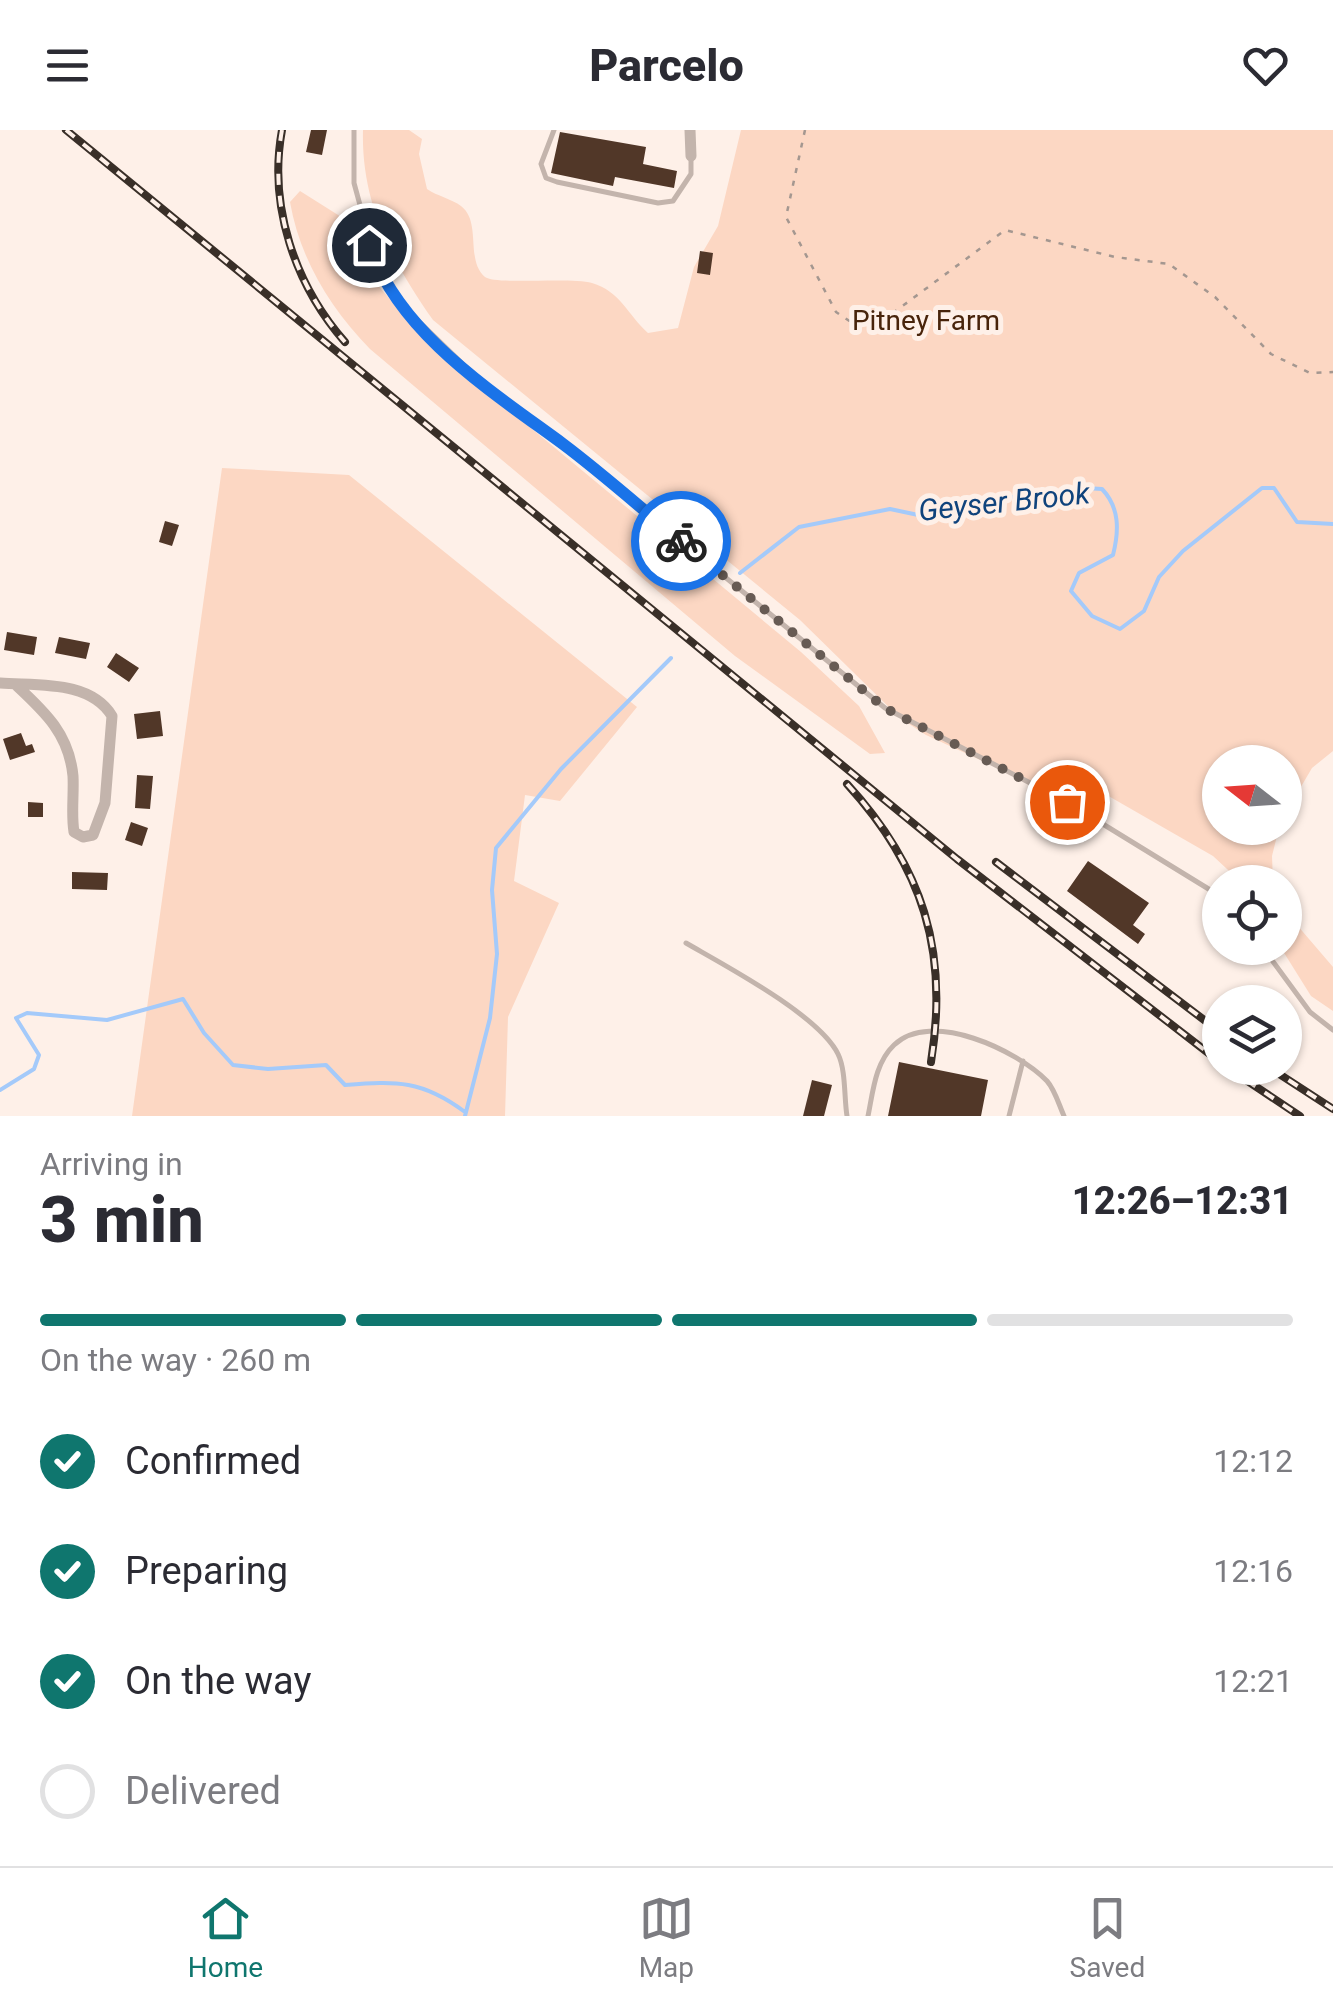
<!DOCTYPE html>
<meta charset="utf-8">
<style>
:root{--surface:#fff;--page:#f7f7f7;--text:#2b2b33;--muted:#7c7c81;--line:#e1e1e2;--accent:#0f766e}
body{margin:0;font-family:Roboto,sans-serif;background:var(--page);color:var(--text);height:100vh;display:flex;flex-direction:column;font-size:38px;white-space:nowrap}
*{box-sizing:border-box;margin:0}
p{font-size:32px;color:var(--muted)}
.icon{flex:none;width:55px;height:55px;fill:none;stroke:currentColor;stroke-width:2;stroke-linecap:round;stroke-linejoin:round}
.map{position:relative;height:986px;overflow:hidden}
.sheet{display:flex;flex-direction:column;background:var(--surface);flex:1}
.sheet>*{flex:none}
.needle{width:65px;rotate:287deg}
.buttons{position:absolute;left:1202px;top:615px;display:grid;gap:20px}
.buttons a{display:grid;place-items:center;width:100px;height:100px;border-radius:50%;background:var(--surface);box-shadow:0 2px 8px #0004;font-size:50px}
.pin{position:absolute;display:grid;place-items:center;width:85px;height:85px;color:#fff;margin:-42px;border:5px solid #fff;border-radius:50%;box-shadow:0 2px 10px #0007}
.courier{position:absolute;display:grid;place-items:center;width:100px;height:100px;margin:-50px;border:8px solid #1a73e8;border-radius:50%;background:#fff;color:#222;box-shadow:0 2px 12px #0007}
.head em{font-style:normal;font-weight:800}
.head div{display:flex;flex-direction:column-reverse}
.head{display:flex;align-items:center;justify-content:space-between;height:170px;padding:0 40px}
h1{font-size:65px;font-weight:800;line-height:75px}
.bar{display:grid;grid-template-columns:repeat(4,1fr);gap:15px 10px;align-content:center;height:120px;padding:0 40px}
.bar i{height:12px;border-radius:8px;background:var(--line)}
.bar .current{background:var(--accent)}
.bar p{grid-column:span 4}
ol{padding:0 40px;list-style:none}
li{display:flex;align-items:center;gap:30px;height:110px}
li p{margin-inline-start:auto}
li .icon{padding:10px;border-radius:50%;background:var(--accent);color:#fff;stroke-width:4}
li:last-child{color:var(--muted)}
li i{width:55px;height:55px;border:5px solid var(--line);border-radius:50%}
header{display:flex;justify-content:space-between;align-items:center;height:130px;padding:0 40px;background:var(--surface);font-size:45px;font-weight:800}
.dock{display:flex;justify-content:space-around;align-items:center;height:140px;border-top:2px solid var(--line);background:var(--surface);font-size:28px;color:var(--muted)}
.dock a{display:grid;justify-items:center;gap:5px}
.dock .current{color:var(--accent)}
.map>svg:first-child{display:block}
</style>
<header><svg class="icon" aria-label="menu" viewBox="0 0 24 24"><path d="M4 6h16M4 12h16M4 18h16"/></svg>Parcelo<svg class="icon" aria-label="heart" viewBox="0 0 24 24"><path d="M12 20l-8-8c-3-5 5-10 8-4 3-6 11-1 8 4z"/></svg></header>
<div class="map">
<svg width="1333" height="986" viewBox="0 0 1333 986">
<rect width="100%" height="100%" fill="#fef0e8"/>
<path fill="#fcd7c3" d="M363 0H409L422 9 419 24 427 59C437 66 452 69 461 76 482 92 465 130 485 147 495 155 570 147 592 153 620 161 628 185 648 203L678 198 694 137 718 96 741 0H1333V621L1312 638 1285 684V632H1220V698H1279L1272 726 1273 752H1241L1213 726 1098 660 1069 668 1054 664 926 605 900 588 800 490 433 190C392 132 361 73 363 0Z
M300 61 354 95 368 139 380 158 431 215 801 522 859 576 885 623 870 624 735 526 370 219C330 178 300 129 290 72Z
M222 338 349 345 637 577 560 671 525 665 514 751 559 773 508 887 505 986H132Z
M1285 781 1333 837V881L1311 866 1281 818H1285Z"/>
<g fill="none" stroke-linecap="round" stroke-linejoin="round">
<path stroke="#a4cafa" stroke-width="4" d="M740 443 799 397 890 379 923 386 994 366 1046 369 1085 358 1102 359C1120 378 1119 401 1113 425L1079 443 1071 461 1092 486 1120 499 1144 481 1159 447 1183 421 1262 358H1274L1297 392 1333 394
M0 960 34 939 39 925 16 888 27 883 107 890 183 869 204 903 233 935 268 939 326 935 345 955C397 951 422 950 465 982
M465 986 490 888 497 824 492 760 496 718 561 639 671 528"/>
</g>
<path fill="#513728" d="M311 0H327L322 25 306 22Z
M560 2 646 17 643 34 677 41 674 58 615 47 613 56 551 43Z
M700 121 713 123 710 145 697 143Z
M165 391 179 395 172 416 159 412Z
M7 502 37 507 34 525 4 520Z
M59 507 90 513 86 529 55 523Z
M116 523 139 538 129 552 107 537Z
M160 581 163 606 137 609 134 584Z
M21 603 26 616 32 614 35 622 10 630 3 609Z
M137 645 153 646 150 679 135 678Z
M1046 669 1093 696 1084 712 1037 685Z
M28 672 43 673V687H28Z
M131 692 148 698 142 716 125 710Z
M1088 731 1149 773 1133 795 1145 804 1138 814 1067 761Z
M72 742 108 743 107 760 72 759Z
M899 932 988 950 981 986H888Z
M812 950 832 955 824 986H803Z"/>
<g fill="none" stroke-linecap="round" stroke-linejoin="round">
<path stroke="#a49790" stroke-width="2.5" stroke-dasharray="5 8" stroke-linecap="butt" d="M805 0 786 87 836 182 857 196 885 189 1005 100 1115 127 1169 134 1215 167 1271 224 1310 243 1333 242"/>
<path stroke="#c3b4ac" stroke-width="5" d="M354 0V53L378 141 405 178 499 269 565 316 885 578 1067 672 1220 766
M554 0 541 34 546 48 557 52 658 73 673 71 691 44V29
M686 813C724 835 819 885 838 924 846 940 844 968 847 986
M1263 818 1310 882 1333 900
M868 986C873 962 875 933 894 915 931 879 1018 921 1047 951 1055 960 1059 975 1064 986
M1009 986 1023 931"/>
<path stroke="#c3b4ac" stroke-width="11" d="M690 0 691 26
M0 553C38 556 90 550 112 586L105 673 93 705 83 707 74 702C71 684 74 665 73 646 69 604 45 582 16 555"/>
<g stroke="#392f28" stroke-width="8">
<path id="rail" d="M66 0 957 729 1220 932
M282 0C268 76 295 155 345 212
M847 654C923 737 949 821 931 932
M996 732 1220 902
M1228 938 1300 986
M1270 938 1333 979"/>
</g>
<use href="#rail" stroke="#fef0e8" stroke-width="4" stroke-dasharray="11" stroke-linecap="butt"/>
</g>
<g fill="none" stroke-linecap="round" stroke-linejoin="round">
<path stroke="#675b54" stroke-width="10" stroke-dasharray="0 18" d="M681 411 885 578 1067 672"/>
<path stroke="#1a73e8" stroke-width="12" d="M369 115C399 203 491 261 563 314 603 344 642 379 681 411"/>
</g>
<g text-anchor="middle" stroke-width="10" stroke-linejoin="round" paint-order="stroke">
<g font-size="28" fill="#48240b" stroke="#fef0e8">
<text x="926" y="200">Pitney Farm</text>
</g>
<g font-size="30" font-style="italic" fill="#0f437c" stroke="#fef0e8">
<text transform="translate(1004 372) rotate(-6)" y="10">Geyser Brook</text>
</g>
</g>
</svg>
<div class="buttons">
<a><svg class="needle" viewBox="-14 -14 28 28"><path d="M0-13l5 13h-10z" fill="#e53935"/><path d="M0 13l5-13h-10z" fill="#7c7c81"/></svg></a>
<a><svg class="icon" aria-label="locate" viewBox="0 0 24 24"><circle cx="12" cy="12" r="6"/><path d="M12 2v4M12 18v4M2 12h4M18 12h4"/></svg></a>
<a><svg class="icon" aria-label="layers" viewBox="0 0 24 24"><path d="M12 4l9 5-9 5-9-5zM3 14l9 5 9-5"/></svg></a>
</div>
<div class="pin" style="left:1067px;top:672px;background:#ea580c"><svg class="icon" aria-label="bag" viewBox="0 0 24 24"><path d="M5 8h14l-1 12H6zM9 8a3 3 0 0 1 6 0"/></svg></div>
<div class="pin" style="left:369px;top:115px;background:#1f2937"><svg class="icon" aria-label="home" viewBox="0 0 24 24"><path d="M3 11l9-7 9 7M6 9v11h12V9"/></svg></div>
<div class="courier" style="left:681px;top:411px"><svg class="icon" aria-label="bike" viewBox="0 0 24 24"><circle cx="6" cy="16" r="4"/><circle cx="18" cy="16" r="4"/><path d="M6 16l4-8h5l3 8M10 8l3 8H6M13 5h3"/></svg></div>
</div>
<section class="sheet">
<div class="head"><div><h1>3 min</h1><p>Arriving in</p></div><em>12:26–12:31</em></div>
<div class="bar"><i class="current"></i><i class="current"></i><i class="current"></i><i></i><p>On the way · 260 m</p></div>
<ol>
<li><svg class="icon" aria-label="check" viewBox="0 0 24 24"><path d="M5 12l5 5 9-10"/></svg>Confirmed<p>12:12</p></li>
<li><svg class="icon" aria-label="check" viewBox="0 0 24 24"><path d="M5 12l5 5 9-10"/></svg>Preparing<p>12:16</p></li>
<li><svg class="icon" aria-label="check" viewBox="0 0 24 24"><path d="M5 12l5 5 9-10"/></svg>On the way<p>12:21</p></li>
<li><i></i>Delivered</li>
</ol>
</section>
<nav class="dock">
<a class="current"><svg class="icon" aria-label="home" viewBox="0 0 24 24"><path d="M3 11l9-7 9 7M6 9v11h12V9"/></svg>Home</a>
<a><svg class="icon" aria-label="map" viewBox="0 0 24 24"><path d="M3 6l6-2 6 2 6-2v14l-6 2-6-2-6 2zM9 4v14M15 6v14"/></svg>Map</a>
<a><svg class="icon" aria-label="saved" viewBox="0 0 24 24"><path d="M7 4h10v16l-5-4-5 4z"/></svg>Saved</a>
</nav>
